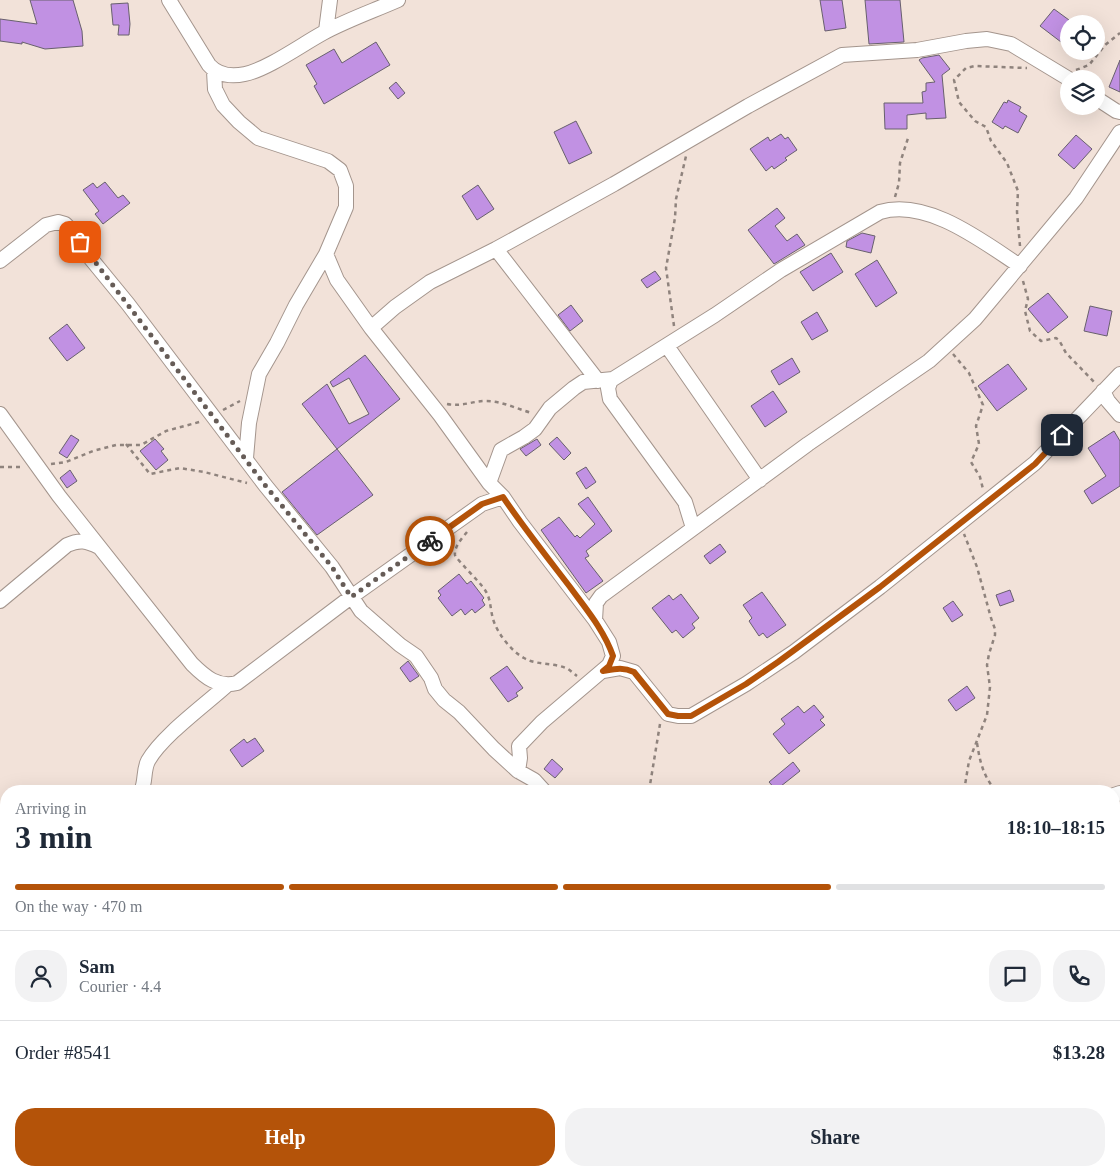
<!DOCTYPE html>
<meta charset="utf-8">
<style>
:root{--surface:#fff;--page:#f2f2f3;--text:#1f2937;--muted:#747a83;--line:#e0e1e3;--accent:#b45309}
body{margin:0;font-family:Georgia,serif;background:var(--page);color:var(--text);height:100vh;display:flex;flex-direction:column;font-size:19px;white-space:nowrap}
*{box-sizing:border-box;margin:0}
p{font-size:16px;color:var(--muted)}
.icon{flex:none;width:28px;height:28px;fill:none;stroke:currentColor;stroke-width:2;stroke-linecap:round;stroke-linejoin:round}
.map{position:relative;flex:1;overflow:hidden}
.drawer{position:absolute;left:0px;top:785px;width:1120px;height:391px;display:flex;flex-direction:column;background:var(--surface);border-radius:20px 20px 0 0;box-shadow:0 5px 20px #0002}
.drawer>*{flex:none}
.buttons{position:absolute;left:1060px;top:15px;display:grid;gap:10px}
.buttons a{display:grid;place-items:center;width:45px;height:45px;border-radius:50%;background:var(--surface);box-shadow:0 5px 20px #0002;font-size:25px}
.pin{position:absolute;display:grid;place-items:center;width:42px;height:42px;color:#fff;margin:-21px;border-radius:10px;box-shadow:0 2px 8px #0006}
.courier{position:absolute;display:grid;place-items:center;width:50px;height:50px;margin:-25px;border:4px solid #b45309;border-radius:50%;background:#fff;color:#222;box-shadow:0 1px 6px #0007}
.head em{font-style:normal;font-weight:600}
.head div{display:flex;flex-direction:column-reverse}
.head{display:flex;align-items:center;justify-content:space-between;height:85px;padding:0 15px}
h1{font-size:32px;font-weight:600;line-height:38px}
.bar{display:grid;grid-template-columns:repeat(4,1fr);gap:8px 5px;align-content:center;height:60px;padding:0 15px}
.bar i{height:6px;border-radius:4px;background:var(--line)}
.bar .active{background:var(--accent)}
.bar p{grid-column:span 4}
.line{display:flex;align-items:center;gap:12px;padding:0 15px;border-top:1px solid var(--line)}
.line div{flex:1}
.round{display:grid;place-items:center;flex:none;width:52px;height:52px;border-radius:20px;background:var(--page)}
.action{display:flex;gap:10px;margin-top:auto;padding:10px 15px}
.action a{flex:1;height:58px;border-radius:20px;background:var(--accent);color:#fff;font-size:20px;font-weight:600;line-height:58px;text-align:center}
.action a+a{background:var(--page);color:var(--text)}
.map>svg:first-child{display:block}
</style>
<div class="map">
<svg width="1120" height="1176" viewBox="0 0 1120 1176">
<rect width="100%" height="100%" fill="#f2e2d9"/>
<path fill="#c191e3" stroke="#68606d" d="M30 0H73L82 31 83 46 45 49 22 42V44L0 41V19L37 24Z
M820 0H842L846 28 825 31Z
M865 0H900L904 42 869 44Z
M128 3 130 24 129 35H118L119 25H113L111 4Z
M1054 9 1069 20V31L1061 42 1040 26Z
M376 42 390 65 324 104 314 86 317 84 306 65 334 49 342 63Z
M939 55 950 69 942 75 946 118 926 119V113L907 115V129H885L884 103H923L922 92 926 91V83L935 82 919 60 922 58Z
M1120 60V92L1109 87Z
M396 82 405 93 398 99 389 88Z
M1008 100 1021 107 1019 111 1027 116 1018 133 1005 126 1003 129 992 122 1004 102 1007 103Z
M576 121 592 153 569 164 554 132Z
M781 134 785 139 788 137 797 150 785 158 787 160 774 169 772 166 766 171 750 149 768 137 770 141Z
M1076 135 1092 149 1074 169 1058 155Z
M105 182 118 198 123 195 130 203 103 224 95 214 99 211 83 190 93 183 97 188Z
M478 185 494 209 477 220 462 196Z
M777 208 785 218 775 226 787 241 797 234 805 245 774 264 748 230Z
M862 233 875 236 871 253 846 247 847 241Z
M831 253 843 272 813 291 800 272Z
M877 260 897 293 876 307 855 274Z
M655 271 661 279 647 288 641 280Z
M1048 293 1068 317 1048 333 1028 309Z
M571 305 583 321 570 331 558 315Z
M1090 306 1112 311 1107 336 1084 331Z
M817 312 828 331 812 340 801 322Z
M67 324 85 348 67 361 49 338Z
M365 355 400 399 337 449 373 495 317 535 282 492 337 449 302 404 327 384 349 424 369 414 349 378 333 387 330 382Z
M792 358 800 372 779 385 771 371Z
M1008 364 1027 389 997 411 978 386Z
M773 391 787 412 765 427 751 406Z
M1114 431 1120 441V486L1092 504 1084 491 1106 476 1088 448Z
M71 435 79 440 67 458 59 453Z
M557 437 571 453 564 460 549 444Z
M155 439 164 449 161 451 168 460 156 470 140 451Z
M537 439 541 445 526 456 520 449Z
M586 467 596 482 586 489 576 473Z
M70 470 77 481 67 488 60 478Z
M588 497 612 531 586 551 589 556 585 558 603 581 586 593 541 530 559 517 575 537 577 535 580 538 595 524 578 504Z
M720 544 726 552 710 564 704 556Z
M459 574 467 584 471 581 484 598 482 600 485 605 475 613 472 609 465 615 461 609 452 616 438 598 441 595 438 591Z
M1010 590 1014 601 1000 606 996 595Z
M762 592 786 625 767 638 763 633 759 636 749 621 752 618 743 605Z
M681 594 699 618 692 624 695 628 683 638 676 630 672 633 652 608 669 595 673 600Z
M953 601 963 615 952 622 943 608Z
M408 661 419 676 410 682 400 668Z
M507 666 523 688 516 693 518 696 508 702 490 678Z
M967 686 975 698 956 711 948 700Z
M814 705 824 717 820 720 825 725 789 754 773 734 785 724 781 719 798 706 804 713Z
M255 738 264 751 242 767 230 750 244 739 247 743Z
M552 759 563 769 555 778 544 769Z
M793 762 800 771 776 790 769 782Z"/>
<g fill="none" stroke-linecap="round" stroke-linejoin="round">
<g stroke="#a4958d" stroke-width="16">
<path id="minor" d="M169 0 209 65C218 75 231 77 245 74 268 69 301 45 323 33 347 20 373 11 398 0
M326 31 330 0
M214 71 215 89 223 105 239 122 258 138 328 161 340 170 346 186V207L326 254 337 280 371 328 440 415 489 483 503 497 520 522 595 620 609 642 613 656 609 665 542 722 519 746 520 758 518 771 534 780 544 791
M1096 98 1116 111 1120 112
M496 249 598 381
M0 261 46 225 58 222 65 224 72 231 87 254 128 304 265 485 332 567 361 611 400 645 416 656 431 678 435 689 444 700 459 712 494 749 518 771
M371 328 395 307 430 282 496 249 614 184 748 106 842 55 917 50 966 41 987 39 1011 44 1069 79
M667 346 760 480
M611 380 608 388 610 399 685 502 693 528
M1103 391 1108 401 1120 415
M0 414 59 496 192 664C205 677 218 688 237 683L351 597 482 504 503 497
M246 458 249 423 259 374 277 343 296 305 326 254
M489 483 501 450 524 437 535 429 550 408 574 388 583 382 613 379 715 315 781 270 880 212C927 198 982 241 1020 266
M0 601 67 545C80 539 87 541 99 547
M595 620 596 603 601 596 808 444 929 361 975 319 1076 198 1120 132
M603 671 620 668 634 672 668 714 678 716H691L746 684 794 652 880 587 1035 463 1120 374
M141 791C146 782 143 771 148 761 162 736 205 705 227 685
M1114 795 1120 793
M0 950 6 951
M1114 963 1120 973
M1114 1051 1120 1053
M793 1170V1176
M108 1176 109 1170
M407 1176 408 1170"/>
</g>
<path stroke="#8f837d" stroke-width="2.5" stroke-dasharray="4 4" stroke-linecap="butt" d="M1076 70 1089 65 1105 45 1120 33
M895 197 899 183 900 163 909 135
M1020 246 1017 212 1018 191 1007 163 991 141 986 127 975 121 959 102 954 80 966 68 975 66 1027 68
M1023 281 1028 299 1025 311 1030 331 1041 341 1056 338 1059 340 1066 353 1095 383
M674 326 666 268 675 218 676 199 686 156
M953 354 969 373 983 405 976 426 979 444 971 462 980 477 983 489
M447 404C462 407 472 401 486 401 502 401 517 409 532 413
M223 410 240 401
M126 444 150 474 180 468 204 472 247 483
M51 464 66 462 93 451 116 445H141L166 431 203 421
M0 467H23
M467 532C462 538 454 547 455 555 456 559 480 582 485 590 491 599 490 608 493 619 497 633 511 651 524 658 538 666 554 662 568 669 571 671 574 674 577 676
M977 743C980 762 983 776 996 791
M649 791 660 724
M964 791 969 761 987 715 990 687 987 665 989 654 995 635V629L991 618 977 567 964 534"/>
<use href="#minor" stroke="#fff" stroke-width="14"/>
</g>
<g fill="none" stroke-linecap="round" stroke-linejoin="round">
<path stroke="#665c57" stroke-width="5" stroke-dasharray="0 9" d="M80 242 265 485 332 567 351 597 430 541"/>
<path stroke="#b45309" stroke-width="6" d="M430 541 482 504 503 497C524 528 547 557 570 587 586 609 604 630 613 656L609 666 603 671C615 669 623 667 634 672L668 714 678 716H691L746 684 778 662 880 587 1035 464 1062 435"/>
</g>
</svg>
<div class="buttons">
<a><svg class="icon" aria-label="locate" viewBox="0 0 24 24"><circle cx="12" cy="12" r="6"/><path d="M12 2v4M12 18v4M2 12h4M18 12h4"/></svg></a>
<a><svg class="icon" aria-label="layers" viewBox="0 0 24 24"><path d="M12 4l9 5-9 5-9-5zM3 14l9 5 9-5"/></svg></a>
</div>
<div class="pin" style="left:80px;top:242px;background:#ea580c"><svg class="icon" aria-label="bag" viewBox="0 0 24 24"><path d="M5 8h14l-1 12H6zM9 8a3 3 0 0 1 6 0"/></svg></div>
<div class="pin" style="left:1062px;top:435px;background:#1f2937"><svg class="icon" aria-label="home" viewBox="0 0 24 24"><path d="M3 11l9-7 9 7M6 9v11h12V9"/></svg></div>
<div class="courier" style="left:430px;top:541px"><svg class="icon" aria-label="bike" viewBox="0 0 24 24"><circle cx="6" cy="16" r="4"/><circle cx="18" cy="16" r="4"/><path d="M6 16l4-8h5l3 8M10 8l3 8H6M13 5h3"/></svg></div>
<section class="drawer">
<div class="head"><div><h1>3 min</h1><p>Arriving in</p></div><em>18:10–18:15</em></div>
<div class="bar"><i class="active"></i><i class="active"></i><i class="active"></i><i></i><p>On the way · 470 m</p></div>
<div class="line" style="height:90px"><a class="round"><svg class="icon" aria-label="person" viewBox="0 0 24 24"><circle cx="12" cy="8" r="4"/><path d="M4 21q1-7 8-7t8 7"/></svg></a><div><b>Sam</b><p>Courier · 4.4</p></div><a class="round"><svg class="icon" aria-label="chat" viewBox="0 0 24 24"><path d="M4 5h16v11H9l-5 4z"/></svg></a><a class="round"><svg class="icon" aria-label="phone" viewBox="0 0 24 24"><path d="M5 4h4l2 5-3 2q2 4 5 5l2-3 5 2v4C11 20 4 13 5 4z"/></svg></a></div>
<div class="line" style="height:65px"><div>Order #8541</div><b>$13.28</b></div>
<div class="action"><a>Help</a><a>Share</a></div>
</section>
</div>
